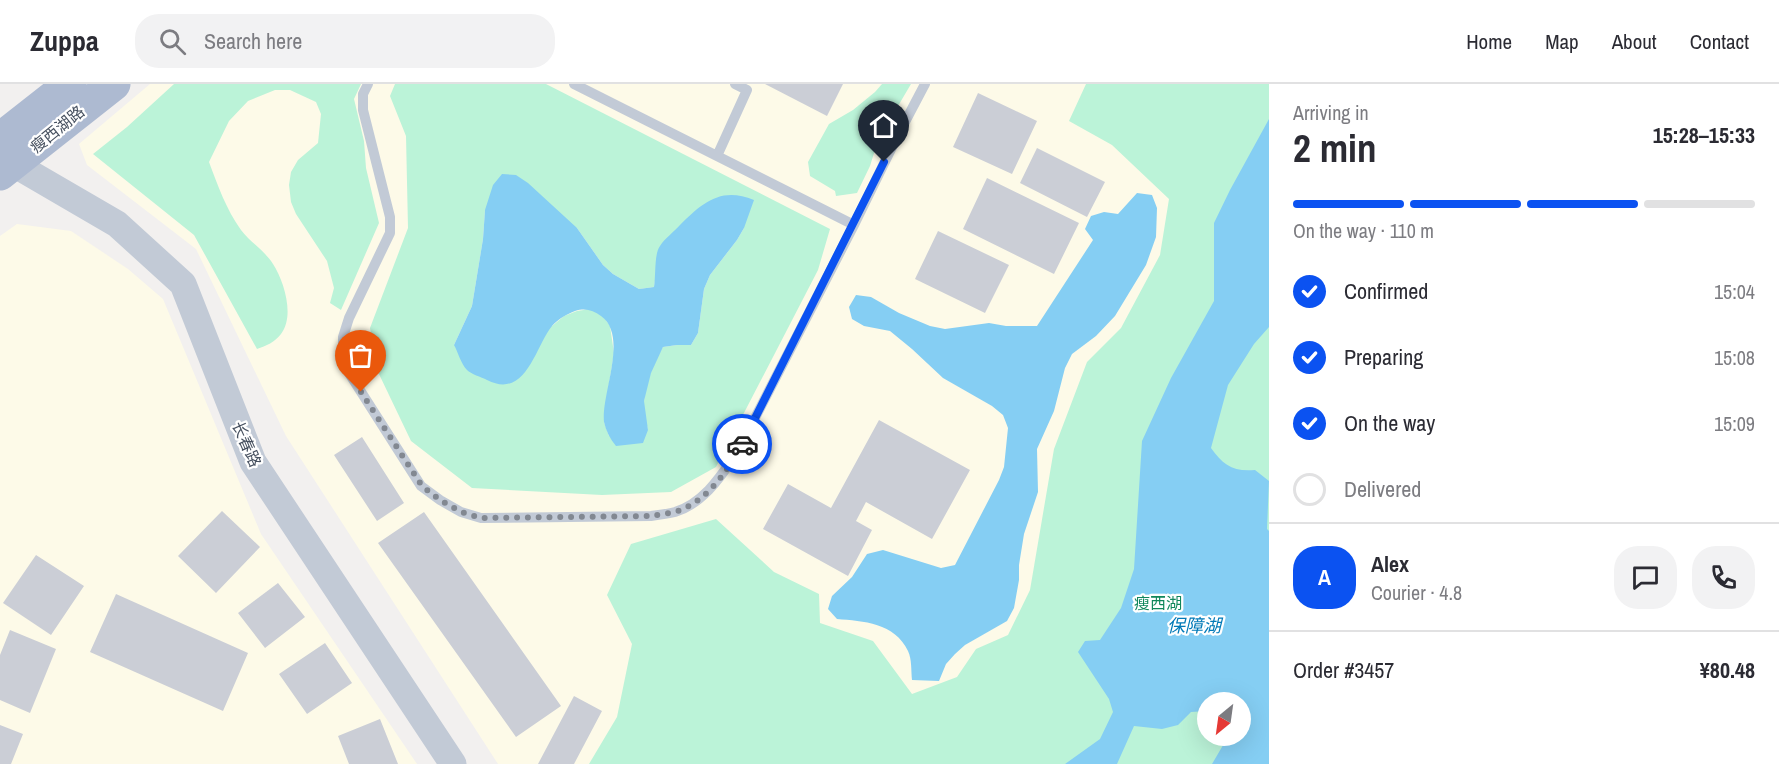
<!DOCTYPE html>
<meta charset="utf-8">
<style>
:root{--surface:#fff;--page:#f2f2f3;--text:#2b2b33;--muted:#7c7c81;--line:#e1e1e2;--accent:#0b52f1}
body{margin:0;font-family:"Archivo Narrow","Noto Sans SC",sans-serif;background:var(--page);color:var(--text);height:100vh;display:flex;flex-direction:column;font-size:22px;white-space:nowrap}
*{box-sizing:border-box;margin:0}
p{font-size:20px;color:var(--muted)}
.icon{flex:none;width:33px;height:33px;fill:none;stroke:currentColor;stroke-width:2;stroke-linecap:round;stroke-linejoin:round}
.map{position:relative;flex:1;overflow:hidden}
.side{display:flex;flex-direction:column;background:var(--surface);width:510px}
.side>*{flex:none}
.needle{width:39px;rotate:209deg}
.tools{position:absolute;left:1197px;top:608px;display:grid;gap:12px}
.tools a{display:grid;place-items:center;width:54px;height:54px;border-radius:50%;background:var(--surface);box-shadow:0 6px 24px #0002;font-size:30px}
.pin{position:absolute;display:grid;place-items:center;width:51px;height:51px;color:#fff;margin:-62px -26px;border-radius:50% 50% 50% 0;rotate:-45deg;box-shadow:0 0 6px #0007}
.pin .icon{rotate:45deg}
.courier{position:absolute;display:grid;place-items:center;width:60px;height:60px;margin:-30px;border:4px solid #0b52f1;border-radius:50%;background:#fff;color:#222;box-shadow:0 2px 8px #0007}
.overview em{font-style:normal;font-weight:700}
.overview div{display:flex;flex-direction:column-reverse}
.overview{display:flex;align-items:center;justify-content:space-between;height:102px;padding:0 24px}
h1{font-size:39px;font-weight:700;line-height:45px}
.bar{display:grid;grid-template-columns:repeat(4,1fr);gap:9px 6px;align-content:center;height:72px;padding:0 24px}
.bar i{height:8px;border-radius:4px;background:var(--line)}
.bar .current{background:var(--accent)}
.bar p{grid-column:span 4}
.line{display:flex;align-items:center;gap:15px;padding:0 24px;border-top:2px solid var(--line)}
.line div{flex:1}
.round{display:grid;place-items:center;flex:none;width:63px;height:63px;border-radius:24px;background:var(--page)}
ol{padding:0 24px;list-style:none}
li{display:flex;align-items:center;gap:18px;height:66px}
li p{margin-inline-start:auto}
li .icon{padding:6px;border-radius:50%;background:var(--accent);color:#fff;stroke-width:4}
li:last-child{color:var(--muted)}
li i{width:33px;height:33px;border:3px solid var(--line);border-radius:50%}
header{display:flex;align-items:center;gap:36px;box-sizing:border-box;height:84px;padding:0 30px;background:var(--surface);border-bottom:2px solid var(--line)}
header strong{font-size:28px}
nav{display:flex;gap:33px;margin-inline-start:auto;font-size:21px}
.search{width:420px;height:54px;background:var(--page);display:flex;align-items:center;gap:15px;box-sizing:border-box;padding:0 21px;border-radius:24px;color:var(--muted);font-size:22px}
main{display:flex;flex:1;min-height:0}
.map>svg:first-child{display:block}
</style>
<header>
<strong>Zuppa</strong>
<div class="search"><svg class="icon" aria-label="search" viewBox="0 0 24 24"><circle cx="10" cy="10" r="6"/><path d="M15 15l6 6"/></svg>Search here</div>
<nav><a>Home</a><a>Map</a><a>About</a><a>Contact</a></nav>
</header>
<main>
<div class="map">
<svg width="1269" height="680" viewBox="0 0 1269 680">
<rect width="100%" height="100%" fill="#f2f0ef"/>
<path fill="#fdfae8" d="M150 0H1248L1035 533 912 680H498L286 352 196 165 87 81 79 60Z
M17 140 71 147 128 185 163 215 261 450 417 680H0V152Z"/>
<path fill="#bbf3d8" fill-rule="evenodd" d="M174 0H361L354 15 364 57 366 84 379 139 341 226 330 219 334 204 327 177 296 130 291 118 289 101 291 88 298 76 318 59 321 30 316 18 290 6H275L248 17 229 37 209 78C218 102 226 125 241 146 250 158 265 167 273 180 284 197 295 232 281 250 275 258 266 262 257 265L194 151 93 70 127 43Z
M395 0H546L830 145 818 186 716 383 671 408 602 411 472 404 411 357 378 288 370 244 408 144 406 52 390 12ZM485 126 577 144 603 181 613 190 639 205 654 203 656 190V176L744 144 737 156 710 191 704 205 698 249 691 261H677L663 263C654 279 645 299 644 317 643 327 646 337 648 346L609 352 604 338 605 324 614 269 610 242 603 232 590 225 577 227 564 232 552 242 454 261 472 222 483 155Z
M882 0H911L878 56 870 82 857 109 836 112 835 107 810 92 808 78 829 40 853 26 875 8Z
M1086 0H1269V680H589L617 633 632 560 607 511 631 460 716 435 774 488 819 510 820 539 873 557 912 610 957 593 976 565 1008 551 1030 506 1054 365 1087 278 1121 244 1160 171 1169 115 1112 61 1069 37ZM1208 618H1240V651H1208Z"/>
<path fill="#85cef3" d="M1269 35V243L1254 260 1228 301 1211 364C1223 381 1233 388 1255 386L1269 397 1267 445 1269 447V680H1212L1229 651H1240V618H1208L1207 627 1191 628 1178 641 1162 645 1134 642 1117 680H1065L1100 655 1113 628 1109 615 1078 568 1085 557 1100 556 1121 524 1134 485 1142 357 1171 294 1214 217V139L1230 106Z
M502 90 516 91 528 99 577 144 603 181 613 190 639 205 654 203C656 191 654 170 660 162 665 154 674 148 680 141 702 119 721 102 754 116L744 144 737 156 710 191 704 205 698 249 691 261H677L663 263 651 289 644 317 648 346 643 359 616 362C610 355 606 347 604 338 601 310 629 252 601 232 593 226 585 224 575 227 567 230 558 235 552 242 535 263 526 316 487 296 481 293 471 290 467 286 461 280 458 268 454 261L472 222 483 155 485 126 493 101Z
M1137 109 1152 111 1157 124 1156 153 1146 181 1115 232 1096 252 1072 270 1065 284 1054 327 1037 365 1038 408 1024 450 1019 481V496L1014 524 1007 537 965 561 955 570 946 580 939 597 912 596C911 587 912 575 908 567 895 539 863 537 837 535L828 525 832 512 852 493 867 470 883 466 941 484 955 481 999 396 1004 383 1008 344 1003 331 992 322 943 294 912 265 890 247 864 242 852 235 849 223 856 211 871 213 899 229 930 242 945 245 989 239 1006 242H1037L1093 156 1085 145 1091 132 1104 128 1118 130Z"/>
<path fill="#cbced6" d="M765 0H843L827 32Z
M978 9 1037 37 1012 90 953 63Z
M1037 64 1105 98 1087 133 1020 99Z
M987 94 1079 139 1054 190 963 145Z
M938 147 1009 181 985 229 915 195Z
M879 336 970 386 932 455 866 418 856 437 872 446 848 492 763 445 788 400 831 424Z
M362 353 404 419 377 437 334 371Z
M222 427 260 463 216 509 178 472Z
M424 428 561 622 516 653 378 459Z
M36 471 84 502 51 551 3 519Z
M278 499 305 533 265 564 238 529Z
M116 510 248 569 223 627 90 568Z
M10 546 56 565 30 629 0 616V571Z
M325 559 352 599 307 630 279 590Z
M574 612 602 627 574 680H538Z
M380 635 398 680H349L338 652Z
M0 641 23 650 11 680H0Z"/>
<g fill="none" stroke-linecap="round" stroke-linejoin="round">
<path stroke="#c2cad6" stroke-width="10" d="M368 0 363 10V26L390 133V149L349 234 343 253V271L349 289 421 402 440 416 461 428 481 434 651 432C659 431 667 430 675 428 704 419 721 392 737 369L854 141 895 57 925 0
M574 0 854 141
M717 72 747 6 735 0"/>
<path stroke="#c2cad6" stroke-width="27" d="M0 72 117 140 183 200 253 378 453 680"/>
<path stroke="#adbad1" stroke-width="33" d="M0 55 70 0
M0 90 114 0"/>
</g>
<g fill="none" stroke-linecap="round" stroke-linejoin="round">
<path stroke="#828891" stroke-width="6" stroke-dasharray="0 10.8" d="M361 308 422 402 440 416 461 428 481 434 651 432C658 431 666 430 674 428 705 420 728 387 742 360"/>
<path stroke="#0b52f1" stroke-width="8" d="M742 360 884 78"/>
</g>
<g text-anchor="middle" stroke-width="4.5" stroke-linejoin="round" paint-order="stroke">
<g font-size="16" fill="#46505f" stroke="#fff">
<text transform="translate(57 45) rotate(-39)" y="6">瘦西湖路</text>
<text transform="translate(247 360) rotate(66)" y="6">长春路</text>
</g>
<g font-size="16" fill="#10875b" stroke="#fff">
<text x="1158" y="525">瘦西湖</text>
</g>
<g font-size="18" font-style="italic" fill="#0179b7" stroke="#fff">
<text x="1194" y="548">保障湖</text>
</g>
</g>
</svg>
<div class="tools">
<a><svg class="needle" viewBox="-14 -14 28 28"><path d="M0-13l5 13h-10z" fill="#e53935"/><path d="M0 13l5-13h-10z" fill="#7c7c81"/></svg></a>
</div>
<div class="pin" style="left:361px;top:308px;background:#ea580c"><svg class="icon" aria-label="bag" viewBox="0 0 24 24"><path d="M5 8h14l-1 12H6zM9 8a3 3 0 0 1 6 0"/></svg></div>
<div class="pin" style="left:884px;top:78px;background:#1f2937"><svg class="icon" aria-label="home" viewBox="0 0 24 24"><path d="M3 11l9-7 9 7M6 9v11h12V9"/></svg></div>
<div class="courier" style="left:742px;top:360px"><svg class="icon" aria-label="car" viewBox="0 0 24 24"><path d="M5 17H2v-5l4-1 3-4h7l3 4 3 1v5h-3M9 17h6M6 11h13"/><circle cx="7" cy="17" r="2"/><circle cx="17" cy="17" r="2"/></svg></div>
</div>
<section class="side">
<div class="overview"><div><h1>2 min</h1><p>Arriving in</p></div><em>15:28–15:33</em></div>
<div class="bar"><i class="current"></i><i class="current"></i><i class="current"></i><i></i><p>On the way · 110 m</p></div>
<ol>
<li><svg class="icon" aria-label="check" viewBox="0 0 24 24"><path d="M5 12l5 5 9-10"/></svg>Confirmed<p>15:04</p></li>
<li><svg class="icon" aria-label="check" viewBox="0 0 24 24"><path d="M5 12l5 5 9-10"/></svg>Preparing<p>15:08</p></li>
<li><svg class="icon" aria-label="check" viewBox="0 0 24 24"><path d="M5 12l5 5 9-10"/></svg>On the way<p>15:09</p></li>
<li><i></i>Delivered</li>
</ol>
<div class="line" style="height:108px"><b class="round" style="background:var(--accent);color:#fff">A</b><div><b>Alex</b><p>Courier · 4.8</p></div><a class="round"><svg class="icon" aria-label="chat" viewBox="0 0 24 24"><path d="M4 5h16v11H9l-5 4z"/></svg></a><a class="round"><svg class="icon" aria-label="phone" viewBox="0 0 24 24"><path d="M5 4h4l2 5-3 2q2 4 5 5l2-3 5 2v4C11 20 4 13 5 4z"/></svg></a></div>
<div class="line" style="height:78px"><div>Order #3457</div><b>¥80.48</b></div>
</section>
</main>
